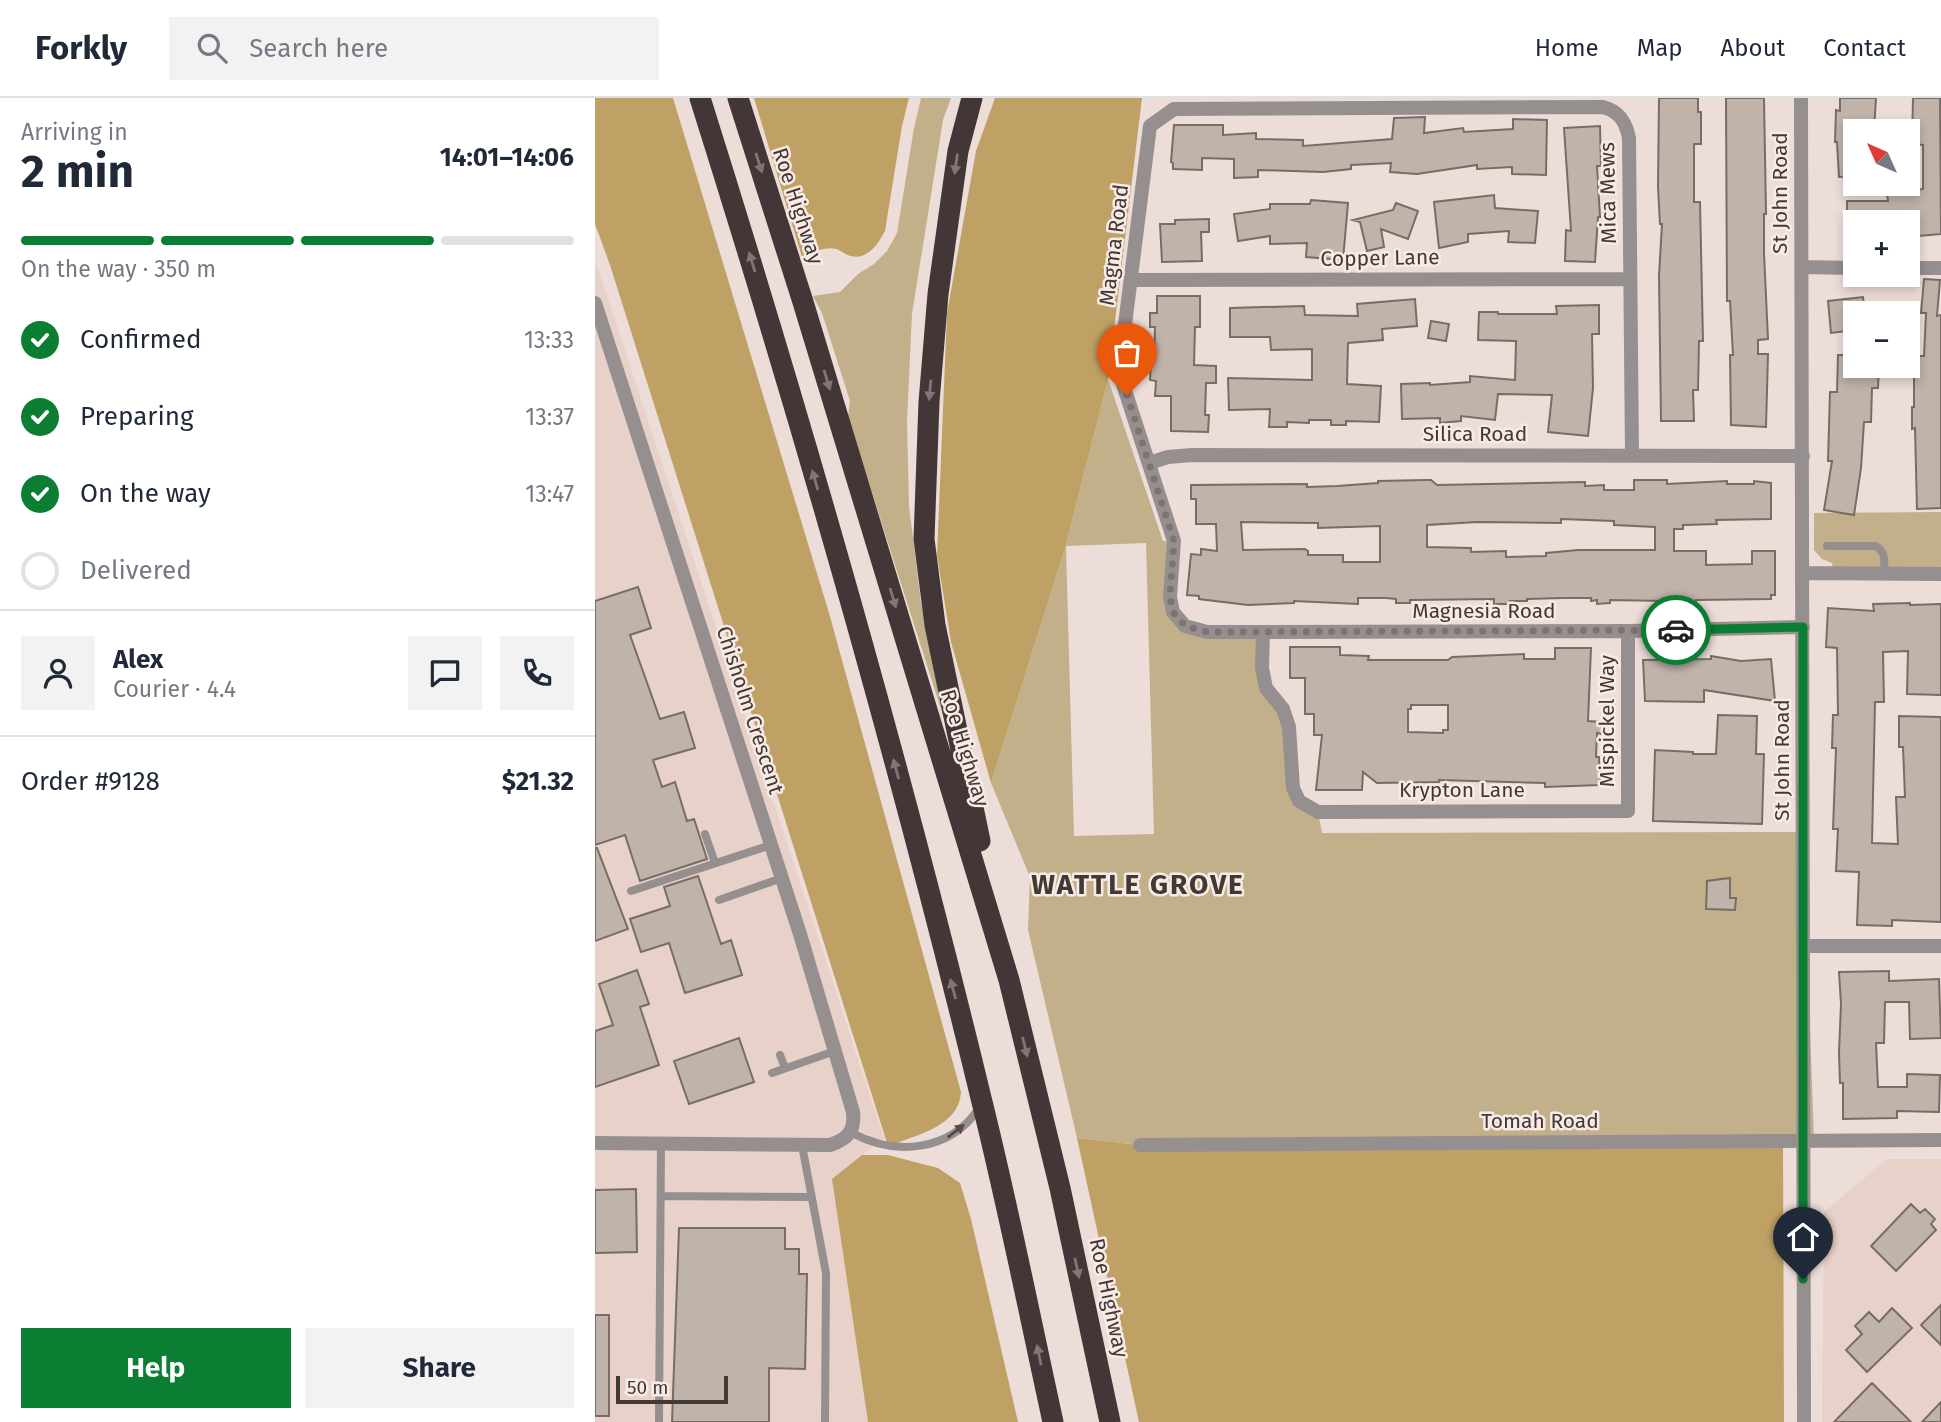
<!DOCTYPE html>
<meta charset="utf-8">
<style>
:root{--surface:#fff;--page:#f2f2f3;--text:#1f2937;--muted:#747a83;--line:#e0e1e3;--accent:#0b7e34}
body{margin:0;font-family:"Fira Sans",sans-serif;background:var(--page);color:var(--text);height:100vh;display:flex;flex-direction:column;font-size:26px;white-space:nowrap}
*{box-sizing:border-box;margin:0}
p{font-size:23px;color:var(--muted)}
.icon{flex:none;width:38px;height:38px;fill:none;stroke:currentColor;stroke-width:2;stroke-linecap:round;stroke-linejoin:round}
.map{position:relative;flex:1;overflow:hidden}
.sheet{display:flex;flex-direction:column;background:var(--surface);width:595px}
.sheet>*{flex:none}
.needle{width:46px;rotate:315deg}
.buttons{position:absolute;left:1248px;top:21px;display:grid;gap:14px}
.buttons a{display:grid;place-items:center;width:77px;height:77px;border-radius:0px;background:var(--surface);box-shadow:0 4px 10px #0003;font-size:35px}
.scale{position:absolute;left:21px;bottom:18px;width:112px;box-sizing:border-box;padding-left:7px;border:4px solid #403a37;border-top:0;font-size:19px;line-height:24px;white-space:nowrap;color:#403a37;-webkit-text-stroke:5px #faeae5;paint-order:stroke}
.pin{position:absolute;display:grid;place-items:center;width:60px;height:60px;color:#fff;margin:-72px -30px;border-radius:50% 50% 50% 0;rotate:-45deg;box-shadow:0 0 7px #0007}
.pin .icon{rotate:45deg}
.courier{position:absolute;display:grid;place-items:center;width:70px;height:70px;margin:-35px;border:5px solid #0b7e34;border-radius:50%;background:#fff;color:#222;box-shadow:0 2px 9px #0007}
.head em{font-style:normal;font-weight:700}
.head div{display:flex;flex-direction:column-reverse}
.head{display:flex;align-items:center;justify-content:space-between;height:119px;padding:0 21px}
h1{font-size:46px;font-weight:700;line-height:52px}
.bar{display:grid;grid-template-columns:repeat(4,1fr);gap:10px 7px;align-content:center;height:84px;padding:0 21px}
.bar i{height:9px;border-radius:5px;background:var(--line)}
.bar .on{background:var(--accent)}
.bar p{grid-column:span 4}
.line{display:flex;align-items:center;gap:18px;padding:0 21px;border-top:2px solid var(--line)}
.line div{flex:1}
.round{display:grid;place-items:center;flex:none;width:74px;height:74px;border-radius:0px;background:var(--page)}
ol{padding:0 21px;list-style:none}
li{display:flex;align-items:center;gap:21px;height:77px}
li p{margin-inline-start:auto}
li .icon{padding:7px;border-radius:50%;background:var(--accent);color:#fff;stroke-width:4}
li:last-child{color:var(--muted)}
li i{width:38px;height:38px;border:4px solid var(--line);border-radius:50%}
.cta{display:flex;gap:14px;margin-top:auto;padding:14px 21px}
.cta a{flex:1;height:80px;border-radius:0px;background:var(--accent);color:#fff;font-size:28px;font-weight:700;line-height:80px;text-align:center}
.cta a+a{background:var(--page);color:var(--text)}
header{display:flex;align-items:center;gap:42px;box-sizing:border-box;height:98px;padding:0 35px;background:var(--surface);border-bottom:2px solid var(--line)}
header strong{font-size:33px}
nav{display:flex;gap:38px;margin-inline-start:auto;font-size:24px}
.search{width:490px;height:63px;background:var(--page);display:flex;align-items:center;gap:18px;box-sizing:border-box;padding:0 24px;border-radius:0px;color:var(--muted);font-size:26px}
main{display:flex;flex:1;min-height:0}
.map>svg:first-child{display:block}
</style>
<header>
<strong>Forkly</strong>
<div class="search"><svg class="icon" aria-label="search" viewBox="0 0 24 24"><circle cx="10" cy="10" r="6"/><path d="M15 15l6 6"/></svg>Search here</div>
<nav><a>Home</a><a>Map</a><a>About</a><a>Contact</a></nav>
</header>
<main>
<section class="sheet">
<div class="head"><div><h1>2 min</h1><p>Arriving in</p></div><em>14:01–14:06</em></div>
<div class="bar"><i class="on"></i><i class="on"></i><i class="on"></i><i></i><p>On the way · 350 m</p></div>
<ol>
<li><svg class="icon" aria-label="check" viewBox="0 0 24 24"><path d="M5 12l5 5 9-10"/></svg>Confirmed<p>13:33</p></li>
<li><svg class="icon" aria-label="check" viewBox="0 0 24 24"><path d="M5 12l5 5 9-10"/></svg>Preparing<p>13:37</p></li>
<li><svg class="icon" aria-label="check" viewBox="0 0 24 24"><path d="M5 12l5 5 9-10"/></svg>On the way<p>13:47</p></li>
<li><i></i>Delivered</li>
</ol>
<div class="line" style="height:126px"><a class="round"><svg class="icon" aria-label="person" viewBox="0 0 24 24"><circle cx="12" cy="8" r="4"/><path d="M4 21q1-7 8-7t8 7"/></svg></a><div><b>Alex</b><p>Courier · 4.4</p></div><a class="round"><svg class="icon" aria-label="chat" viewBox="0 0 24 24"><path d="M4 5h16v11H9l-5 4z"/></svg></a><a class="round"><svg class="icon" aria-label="phone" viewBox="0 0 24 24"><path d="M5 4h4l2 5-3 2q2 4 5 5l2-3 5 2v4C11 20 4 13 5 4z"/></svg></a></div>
<div class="line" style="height:91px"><div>Order #9128</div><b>$21.32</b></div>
<div class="cta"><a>Help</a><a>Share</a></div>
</section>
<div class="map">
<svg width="1346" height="1324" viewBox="0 0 1346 1324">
<rect width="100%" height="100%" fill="#edddd8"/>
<path fill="#e8d1c8" d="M0 161 289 1040 237 1081 273 1324H0Z
M1292 1061H1346V1324H1227L1229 1114Z"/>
<path fill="#c2b08b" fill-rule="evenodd" d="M326 0H356L348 22 317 216 312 323 314 408 326 505 351 627 253 319 255 303 227 215 218 198 245 194 263 176 279 166 292 153 302 135 319 30Z
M513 281 568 443H579L575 499 590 528 668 534 667 570 688 611 698 690 723 714 727 735 1208 734 1219 1041 545 1047 482 1040 433 832 435 779 396 685 471 447ZM551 445 559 736 479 738 471 448Z
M1346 414V475H1239L1237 465 1227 461 1219 452V415Z"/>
<path fill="#bfa165" d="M0 0H78L234 515 366 994C364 1029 321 1037 293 1048L15 167 0 126Z
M159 0H314L307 28 290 133C283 146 273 162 256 158 250 157 246 152 241 151 230 148 217 155 207 159Z
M400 0H547L513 281 471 447 396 685 356 544 342 457 352 215 381 53Z
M482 1040 545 1047 1188 1041 1189 1324H544Z
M267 1057H293L343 1070 365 1085 376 1121 423 1324H273L237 1081Z"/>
<path fill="#bfb3aa" stroke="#776d64" stroke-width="2" fill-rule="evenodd" d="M1064 0H1103V14H1106V46H1099V104H1105L1108 243H1104L1103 292H1098L1099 323H1066L1064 178 1067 126H1065L1063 89Z
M1131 0H1169L1171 116H1169V155L1173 241 1163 242V256H1173L1171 329 1136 327 1135 257H1138L1135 203H1132Z
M1245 0H1281L1279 33H1260V78L1244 79 1242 44H1240L1241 12 1245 13Z
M1318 0H1345L1346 136 1312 139V124H1252V103H1293L1292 96 1328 91V47L1317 46Z
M830 19 829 35 868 30 869 34 918 31V21L952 22 951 77 917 76V69L882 71V67L822 76 795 74 796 65 756 67V71L728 74 663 72V79L639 80V61L607 60V72L578 71V65L576 64 579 27H628V37L661 35V41L708 42V48L797 41 799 20Z
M1005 28 1006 68H1002L1005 119H1003L1000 164 970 163 971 132 976 133 969 30Z
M899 97 900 110 943 113 940 145 913 144 914 133 873 136V144L844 150 839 104Z
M716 102 753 105 748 162 711 159 712 145 675 146V138L643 143 639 116 675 111V106H715Z
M801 105 823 113 813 141 786 131 789 149 772 153 765 124 758 122 798 112Z
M614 121V134H606L607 163 567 164 565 126H580V122Z
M1329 181 1345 182 1342 218 1346 217V410L1322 411 1320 330 1317 331V309H1319V258H1329L1331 215H1326Z
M562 198H605V229H600L599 267 621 268V285H611L610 317H614L613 334 576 333V298H560L561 283 555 282 556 265H559L560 229H555V215H562Z
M1268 199 1270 215H1260V232L1236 235 1233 203Z
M820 201 822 228 787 231 788 242 753 245 752 286 786 288 784 324 751 323V327H736V322H714V325L692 324V329H674L675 311 634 312 633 280 717 282V251L676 252 675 239H635V210L709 208 710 217 763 218 762 206Z
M1004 207V236H997L998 290 993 338 953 334 957 297 903 296 900 322 866 318V323L845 325V320L807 321 806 286 835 285V287L875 284V278L920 282 921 243 883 242 884 214H903V216H962L961 208Z
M836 223 854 226 851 243 833 240Z
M1243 257H1260V268H1284L1283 290H1277L1276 324H1269L1266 370 1259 417 1229 412 1237 363H1233L1235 294H1242Z
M831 382H836L842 387 990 384V388L1009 387V392H1039V382H1072V386L1132 383V386H1159V383L1176 385V421L1121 422 1122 426 1088 427V431H1079V453H1111V467L1157 466V453H1180V497H1176V501L1101 502V504L1082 505H1070V503L1015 502V505L1002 506V502L996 503V500H967L932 501V503H915V506H899V501L815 502V505H801V501L791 500H763V506L699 503V505L653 507 604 501V498L592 497 596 456 606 457V451L622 453 621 426H601V401H596V387L712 386V389L742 388 783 385V383ZM966 421 1019 423V427L1060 429V452H983L951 455V458L911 459V453L876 454V450L832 449V427L882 424 966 425ZM646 424 723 425V430L785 428V464H748V457H713V453L710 451 648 452Z
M43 489 56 530 35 537 65 621 89 614 100 650 58 662 67 689 80 684 92 723 99 721 112 761 45 783 30 737 0 747V503Z
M1315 505V507L1346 506V597L1312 596 1313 553 1288 554 1289 604H1280L1277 745 1303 746 1301 699H1310L1308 649H1304V618L1346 619V824L1297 822V828L1262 827 1264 774 1241 773 1243 731H1238L1241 650H1237L1238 617H1243L1242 550 1231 549 1233 510 1279 513 1278 506Z
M695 549H745V557L774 558 773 562H853L857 559 929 556V561H960V550H996L993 623 1007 624V636L1002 635 1001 659H1004L1005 687 950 689V685L844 682V684L782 685 768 674 767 692H721L727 637H719V616H710V580H695ZM816 607H853V632H848V635L813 634V611H816Z
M1116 558 1146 563 1176 561 1180 603 1109 592V604L1050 603 1048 562 1116 561Z
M1123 617 1162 618 1161 656H1169L1167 726 1058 723 1060 652 1098 654V656H1121Z
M0 750H2L33 831 0 843Z
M103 778 126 846 136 842 147 877 90 895 74 845 46 854 35 821 75 808 69 789Z
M1135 780V800H1141L1140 812 1111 811 1112 783Z
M42 872 54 906 45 909 64 967 0 989V933L18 927 4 886Z
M1294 873V883L1344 881 1346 940 1315 941 1314 904H1290L1289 945H1281L1283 989H1312V976L1345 977 1344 1014 1302 1013V1020L1248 1021V985H1245L1244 954 1246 906 1244 874Z
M144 940 159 984 94 1006 79 963Z
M41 1091 42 1154 0 1155V1092Z
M1316 1106 1325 1115 1330 1111 1340 1121 1336 1126 1341 1132 1301 1173 1276 1148Z
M84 1130H190V1151H204V1176H212L210 1271 174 1270V1324H77Z
M1346 1207V1247L1326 1227Z
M1297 1210 1317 1230 1272 1274 1251 1252 1267 1236 1260 1228 1274 1214 1284 1224Z
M0 1217H14V1318H0Z
M1277 1285 1316 1324H1239Z
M1346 1304V1324H1327Z"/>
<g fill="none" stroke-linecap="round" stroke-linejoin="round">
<path stroke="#968f8f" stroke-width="8" d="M1232 448H1281C1292 455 1289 465 1289 477
M110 736 120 765
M36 793 176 747
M124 802 187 780
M185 957 190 970
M177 975 240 953
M257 1035C300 1058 355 1054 384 1010
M207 1047 231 1175 230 1324
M66 1098 216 1099
M64 1324 66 1046"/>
<path stroke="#968f8f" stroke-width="14" d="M1206 0 1209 1324
M1207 169 1260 170
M1312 170H1346
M536 182 1035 181
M0 205 205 836 258 1014C260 1033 253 1041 235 1047L0 1045
M1037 357 1034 40C1031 24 1024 13 1008 9L579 11 555 28 524 274 579 443 575 499 578 514 590 528 612 534H668L1033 533 1208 529
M554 365 573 359 597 357 1208 358
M1208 475 1346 476
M668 534 667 570 671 590 688 611 694 629 698 690 704 703 723 714 1033 713V533
M1208 848H1346
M545 1047 1346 1042"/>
<path stroke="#433636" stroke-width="21" d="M105 0C210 333 306 669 388 1008 414 1113 435 1219 458 1324
M143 0 208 204 414 882 465 1090 515 1324
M377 0 363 53 343 196 334 304 329 441 340 527 385 743"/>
</g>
<defs><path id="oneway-solid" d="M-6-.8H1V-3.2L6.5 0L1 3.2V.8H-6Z" transform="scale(1.75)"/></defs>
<g fill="#837573">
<use href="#oneway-solid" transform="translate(164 65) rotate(72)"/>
<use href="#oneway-solid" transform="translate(361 66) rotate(98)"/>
<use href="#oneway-solid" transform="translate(157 164) rotate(-107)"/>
<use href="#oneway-solid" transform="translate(232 282) rotate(73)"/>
<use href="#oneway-solid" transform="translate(335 292) rotate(95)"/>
<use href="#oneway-solid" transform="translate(220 382) rotate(-106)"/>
<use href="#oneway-solid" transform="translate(298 500) rotate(73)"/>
<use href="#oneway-solid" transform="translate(301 671) rotate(-105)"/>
<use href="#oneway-solid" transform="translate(358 891) rotate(-105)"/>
<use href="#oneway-solid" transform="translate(430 949) rotate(76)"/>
<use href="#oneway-solid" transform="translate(482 1170) rotate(78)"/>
<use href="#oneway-solid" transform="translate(444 1257) rotate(-102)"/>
</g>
<use fill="#514b49" href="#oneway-solid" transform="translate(361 1033) rotate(-38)"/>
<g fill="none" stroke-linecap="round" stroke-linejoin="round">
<path stroke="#7d736f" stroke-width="7" stroke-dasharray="0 12.6" d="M532 297 579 443 575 499 578 514 590 528 612 534H640L1081 532"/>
<path stroke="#0b7e34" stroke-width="9" d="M1081 532 1208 529V1181"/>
</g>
<g text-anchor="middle" stroke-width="5" stroke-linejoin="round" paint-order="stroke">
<g font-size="21" fill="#403a37" stroke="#faeae5">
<text transform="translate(1013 95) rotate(-91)" y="7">Mica Mews</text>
<text transform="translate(1185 95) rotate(-90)" y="7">St John Road</text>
<text transform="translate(203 108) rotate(72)" y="7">Roe Highway</text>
<text transform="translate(519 147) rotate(-83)" y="7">Magma Road</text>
<text transform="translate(785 160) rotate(-1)" y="7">Copper Lane</text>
<text x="880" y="343">Silica Road</text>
<text x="889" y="520">Magnesia Road</text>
<text transform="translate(155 612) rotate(72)" y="7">Chisholm Crescent</text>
<text transform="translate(1012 623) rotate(-90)" y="7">Mispickel Way</text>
<text transform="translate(370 650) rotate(73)" y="7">Roe Highway</text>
<text transform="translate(1187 662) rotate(-90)" y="7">St John Road</text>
<text x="867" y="699">Krypton Lane</text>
<text x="945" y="1030">Tomah Road</text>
<text transform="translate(514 1200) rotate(78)" y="7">Roe Highway</text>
</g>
<g font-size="28" font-weight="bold" letter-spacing="2" fill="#403a37" stroke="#faeae5">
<text x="543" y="796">WATTLE GROVE</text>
</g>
</g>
</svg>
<div class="buttons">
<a><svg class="needle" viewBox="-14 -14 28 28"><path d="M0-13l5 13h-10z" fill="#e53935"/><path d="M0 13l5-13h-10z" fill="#747a83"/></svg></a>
<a>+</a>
<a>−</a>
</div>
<div class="scale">50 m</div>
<div class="pin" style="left:532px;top:297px;background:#ea580c"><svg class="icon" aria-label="bag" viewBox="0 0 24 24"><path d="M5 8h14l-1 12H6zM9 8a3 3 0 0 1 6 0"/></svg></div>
<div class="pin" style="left:1208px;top:1181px;background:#1f2937"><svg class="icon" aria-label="home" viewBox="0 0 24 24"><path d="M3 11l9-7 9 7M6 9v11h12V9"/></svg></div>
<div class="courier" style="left:1081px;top:532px"><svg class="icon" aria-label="car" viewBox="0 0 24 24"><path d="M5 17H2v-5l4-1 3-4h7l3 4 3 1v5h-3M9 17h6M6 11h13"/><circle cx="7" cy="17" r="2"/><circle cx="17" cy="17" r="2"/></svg></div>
</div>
</main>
